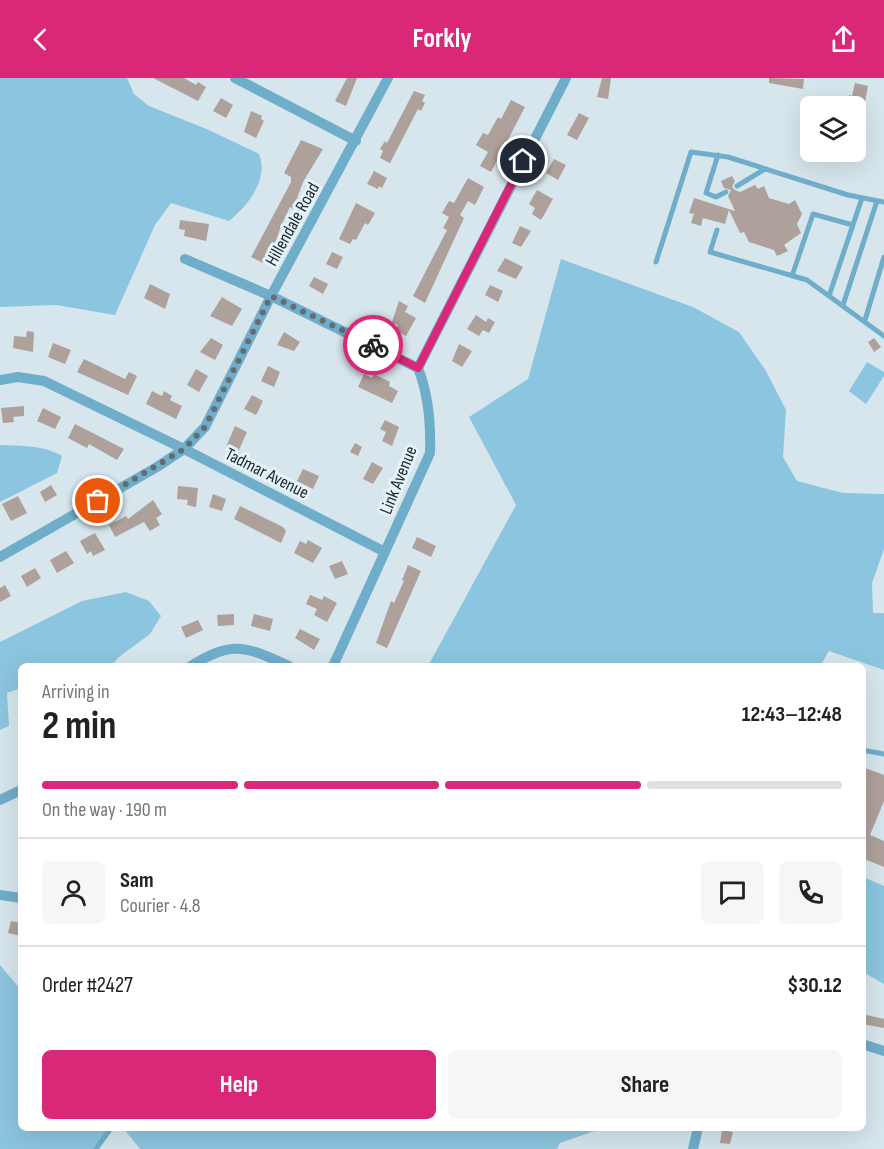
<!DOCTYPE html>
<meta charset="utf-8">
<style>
:root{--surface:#fff;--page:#f6f6f6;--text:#222;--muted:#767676;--line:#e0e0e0;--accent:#db2777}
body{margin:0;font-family:"Sofia Sans Condensed",sans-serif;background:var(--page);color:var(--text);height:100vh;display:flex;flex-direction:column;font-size:22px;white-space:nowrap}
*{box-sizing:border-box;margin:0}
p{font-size:20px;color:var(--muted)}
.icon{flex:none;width:33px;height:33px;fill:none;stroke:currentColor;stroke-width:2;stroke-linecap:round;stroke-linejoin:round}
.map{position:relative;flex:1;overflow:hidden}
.side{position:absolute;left:18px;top:585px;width:848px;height:468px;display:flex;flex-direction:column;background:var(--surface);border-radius:9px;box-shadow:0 6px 24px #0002}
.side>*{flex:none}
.fabs{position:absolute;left:800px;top:18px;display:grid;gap:12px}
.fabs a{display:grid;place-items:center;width:66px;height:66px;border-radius:9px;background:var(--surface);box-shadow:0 6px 24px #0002;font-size:30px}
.pin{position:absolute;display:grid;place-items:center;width:51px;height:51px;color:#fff;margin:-26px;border:3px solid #fff;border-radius:50%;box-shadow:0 2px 6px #0007}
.courier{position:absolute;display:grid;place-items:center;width:60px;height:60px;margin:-30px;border:4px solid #db2777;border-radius:50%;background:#fff;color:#222;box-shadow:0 2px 8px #0007}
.summary em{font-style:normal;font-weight:700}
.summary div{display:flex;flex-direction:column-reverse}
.summary{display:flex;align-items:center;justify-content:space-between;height:102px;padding:0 24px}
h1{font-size:39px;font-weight:700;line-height:45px}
.bar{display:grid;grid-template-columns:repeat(4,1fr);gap:9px 6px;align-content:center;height:72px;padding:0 24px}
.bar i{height:8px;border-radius:4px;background:var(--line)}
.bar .active{background:var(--accent)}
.bar p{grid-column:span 4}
.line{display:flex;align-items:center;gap:15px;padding:0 24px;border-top:2px solid var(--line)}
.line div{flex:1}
.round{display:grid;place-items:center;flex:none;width:63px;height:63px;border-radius:9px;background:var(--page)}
.primary-button{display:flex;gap:12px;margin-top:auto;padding:12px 24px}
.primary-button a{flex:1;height:69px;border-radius:9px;background:var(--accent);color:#fff;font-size:24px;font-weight:700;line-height:69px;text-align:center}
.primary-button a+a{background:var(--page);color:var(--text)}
header{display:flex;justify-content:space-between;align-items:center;height:78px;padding:0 24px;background:var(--accent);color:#fff;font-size:27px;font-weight:700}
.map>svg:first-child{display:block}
</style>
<header><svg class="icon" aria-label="back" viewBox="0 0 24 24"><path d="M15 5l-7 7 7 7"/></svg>Forkly<svg class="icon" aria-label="share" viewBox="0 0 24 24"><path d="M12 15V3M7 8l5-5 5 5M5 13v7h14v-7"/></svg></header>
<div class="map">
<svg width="884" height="1071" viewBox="0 0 884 1071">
<rect width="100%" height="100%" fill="#d7e6ed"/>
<path fill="#8cc5df" d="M0 0H127L134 16 149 28 209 52 259 76C269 101 248 128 229 143L171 125 155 147 115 237 56 227 0 229Z
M561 181 693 229 739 254 766 293 786 332 783 379 797 403 843 415 884 416V471L872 505 873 535H884V592L829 573 820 588H428L516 427 469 339 528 301Z
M867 284 884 294V298L866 326 849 313Z
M0 367C21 368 44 367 62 378L57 395 0 424Z
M126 514 149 523 161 538 150 556 119 579 111 588H21V610L7 615 9 648 0 652V564L82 523Z
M863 799 884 808V906L863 894Z
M0 887 21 912V1050H111L96 1071H0Z
M123 1050H603L560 1065 557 1071H140Z"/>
<path fill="#aea09a" d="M153 0H184L196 7 198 4 206 9 198 23Z
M347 0H357L346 28 335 23Z
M602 0H611L608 21 597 19Z
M769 0 804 1 803 11 769 5Z
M855 5 868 8 865 24 860 23 859 27 847 25 849 17 852 18Z
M414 13 425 17 422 23 425 25 421 33 418 31 390 85 380 80 383 73 380 71 385 63 387 65Z
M221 20 233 27 226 40 213 33Z
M511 22 525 29 491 94 480 88 488 74 476 67 483 55 488 57 498 39 501 41Z
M251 33 262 38 261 41 264 43 256 60 244 54Z
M579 35 589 40 577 62 567 57Z
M301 62 323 71 303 104 293 131 290 129 281 148 273 172 263 185 251 179 291 104V99L284 95Z
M554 81 566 87 558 102 546 95Z
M374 93 387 100 382 110 379 108 378 111 367 106Z
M732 98 735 103 732 109 735 112 740 114 755 107 758 111 764 108 769 120 789 126 795 122 802 136 797 146 801 155 784 167 788 173 777 178 774 172 749 164 744 154 740 155 729 132 725 146 703 140 701 148 691 145 694 136 689 135 694 120 735 133 728 118 731 112 724 110 721 103Z
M468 100 484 109 475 127 468 123 460 137 464 140 425 225 413 218 447 152 443 150 449 139 442 135 449 123 454 125Z
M537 112 553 121 541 142 532 136 535 130 529 126Z
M356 125 375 135 368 147 365 145 356 162 353 161 350 166 339 161Z
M180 142 209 146 206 163 184 158 185 152 179 151Z
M520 148 531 153 521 169 512 165Z
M332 174 343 179 337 191 326 186Z
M505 180 523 189 516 201 497 193Z
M314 199 328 206 323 216 309 208Z
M150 206 170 216 165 231 144 220Z
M490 207 503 213 498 224 485 217Z
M222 219 242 231 232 248 210 238Z
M399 223 408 228 405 234 416 240 406 258 395 252 398 247 392 244Z
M476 237 486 244 488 240 495 244 489 255 483 252 479 258 467 251Z
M27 253 34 254 33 274 13 270 14 258 26 259Z
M284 254 300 264 294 273 277 267Z
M211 260 223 267 215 282 200 274Z
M874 260 881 269 874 274 868 264Z
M53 265 71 272 65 286 48 279Z
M459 266 472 273 462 289 452 283Z
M84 281 125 301 129 294 137 298 128 317 77 294Z
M268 288 280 294 274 309 261 303Z
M196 291 208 298 199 314 187 307Z
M364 296 372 300 374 296 390 304 389 308 398 313 392 325 358 309Z
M152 313 162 318 164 313 172 318 170 322 182 328 176 341 146 326Z
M252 317 263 323 256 337 244 331Z
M24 328V338L13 339 14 344 3 345 1 330Z
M43 330 61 339 55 351 37 343Z
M385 342 399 349 392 368 382 363 386 354 380 351Z
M75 346 124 371 117 382 89 366 87 370 68 360Z
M235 348 247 354 238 374 226 369Z
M355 365 362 369 358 378 350 374Z
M372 384 383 390 373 406 363 401Z
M303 391 319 398 313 411 297 403Z
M51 407 57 417 45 424 40 414Z
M178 408 198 410 196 429 187 427 188 422 177 421Z
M213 416 226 421 222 433 209 429Z
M18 418 27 435 11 443 2 426Z
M153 422 162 436 156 440 160 447 150 453 144 444 115 459 109 447 126 438 128 441Z
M240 428 283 449 286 453 281 465 234 441Z
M95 455 105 472 93 478 91 473 87 476 80 463Z
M417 459 436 468 431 479 412 470Z
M308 462 322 470 313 485 294 475 300 463 306 466Z
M66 473 74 485 57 495 50 482Z
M342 483 348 496 335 501 329 488Z
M408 487 421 493 387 570 376 565 391 523 394 525 404 503 402 502Z
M35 490 41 500 27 509 21 498Z
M5 507 11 518 0 524V510Z
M310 517 322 522 324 518 337 525 327 544 314 537 317 531 306 526Z
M234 536V547L218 548 217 537Z
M254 536 273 541 270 553 251 548Z
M198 542 203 552 186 560 181 549Z
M300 551 320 561 314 572 295 560Z
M862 689 884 697V723L870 757 884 763V789L862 780Z
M11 843 21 845V858L8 855Z
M862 936 884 941V950L862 946Z
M722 1052 733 1054 730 1066 720 1065Z"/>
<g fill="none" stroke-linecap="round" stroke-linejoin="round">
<path stroke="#6faecb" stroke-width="5" d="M718 77 706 115 716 119 726 114
M737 108 765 91
M717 152 710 174 807 202 884 258
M656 184 691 74 728 79 848 117 884 124
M792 198 813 136 853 147
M829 218 862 120
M843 227 877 123
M865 242 884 179
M862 672 884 676
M96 1071 111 1050"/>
<path stroke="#6faecb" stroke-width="10" d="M235 0 356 63
M185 181 271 218 418 290
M0 302 18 299 44 303 184 371 385 474
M0 479 157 389 184 371 205 349 271 218 388 0
M191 588C232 561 247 569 289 588
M333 588 430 375C431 346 429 318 418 290L566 0
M0 722 21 712
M0 817 21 820
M862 966 884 973
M693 1071 698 1050"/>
</g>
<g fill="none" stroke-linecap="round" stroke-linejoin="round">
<path stroke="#636c70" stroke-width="6" stroke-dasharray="0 10.8" d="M98 423 184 371 205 349 271 218 373 267"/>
<path stroke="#db2777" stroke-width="8" d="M373 267 418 290 523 83"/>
</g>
<g text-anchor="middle" stroke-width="6" stroke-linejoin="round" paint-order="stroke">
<g font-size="18" fill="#242a2c" stroke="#e4f3fa">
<text transform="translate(292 146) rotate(-61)" y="6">Hillendale Road</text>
<text transform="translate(267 395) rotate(27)" y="6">Tadmar Avenue</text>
<text transform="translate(398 402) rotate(-68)" y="6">Link Avenue</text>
</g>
</g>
</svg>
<div class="fabs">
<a><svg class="icon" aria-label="layers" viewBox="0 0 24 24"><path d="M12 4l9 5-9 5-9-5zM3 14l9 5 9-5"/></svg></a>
</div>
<div class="pin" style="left:98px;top:423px;background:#ea580c"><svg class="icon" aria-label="bag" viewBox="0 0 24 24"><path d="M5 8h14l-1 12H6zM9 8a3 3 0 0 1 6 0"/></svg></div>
<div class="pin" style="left:523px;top:83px;background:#1f2937"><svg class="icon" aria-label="home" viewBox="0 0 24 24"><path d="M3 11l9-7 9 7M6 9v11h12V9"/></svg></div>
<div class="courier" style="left:373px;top:267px"><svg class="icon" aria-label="bike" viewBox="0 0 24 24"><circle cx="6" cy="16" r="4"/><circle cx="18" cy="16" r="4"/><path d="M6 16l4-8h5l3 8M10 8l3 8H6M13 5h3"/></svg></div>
<section class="side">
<div class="summary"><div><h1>2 min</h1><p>Arriving in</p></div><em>12:43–12:48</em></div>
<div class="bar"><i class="active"></i><i class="active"></i><i class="active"></i><i></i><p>On the way · 190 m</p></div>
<div class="line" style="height:108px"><a class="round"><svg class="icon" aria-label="person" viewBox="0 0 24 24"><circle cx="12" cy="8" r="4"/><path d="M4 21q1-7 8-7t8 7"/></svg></a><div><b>Sam</b><p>Courier · 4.8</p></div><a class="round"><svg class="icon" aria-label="chat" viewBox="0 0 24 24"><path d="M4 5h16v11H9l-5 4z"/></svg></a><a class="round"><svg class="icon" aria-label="phone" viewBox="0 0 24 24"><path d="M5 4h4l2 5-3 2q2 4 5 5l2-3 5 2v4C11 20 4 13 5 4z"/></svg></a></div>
<div class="line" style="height:78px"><div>Order #2427</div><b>$30.12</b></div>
<div class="primary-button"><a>Help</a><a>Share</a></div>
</section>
</div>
